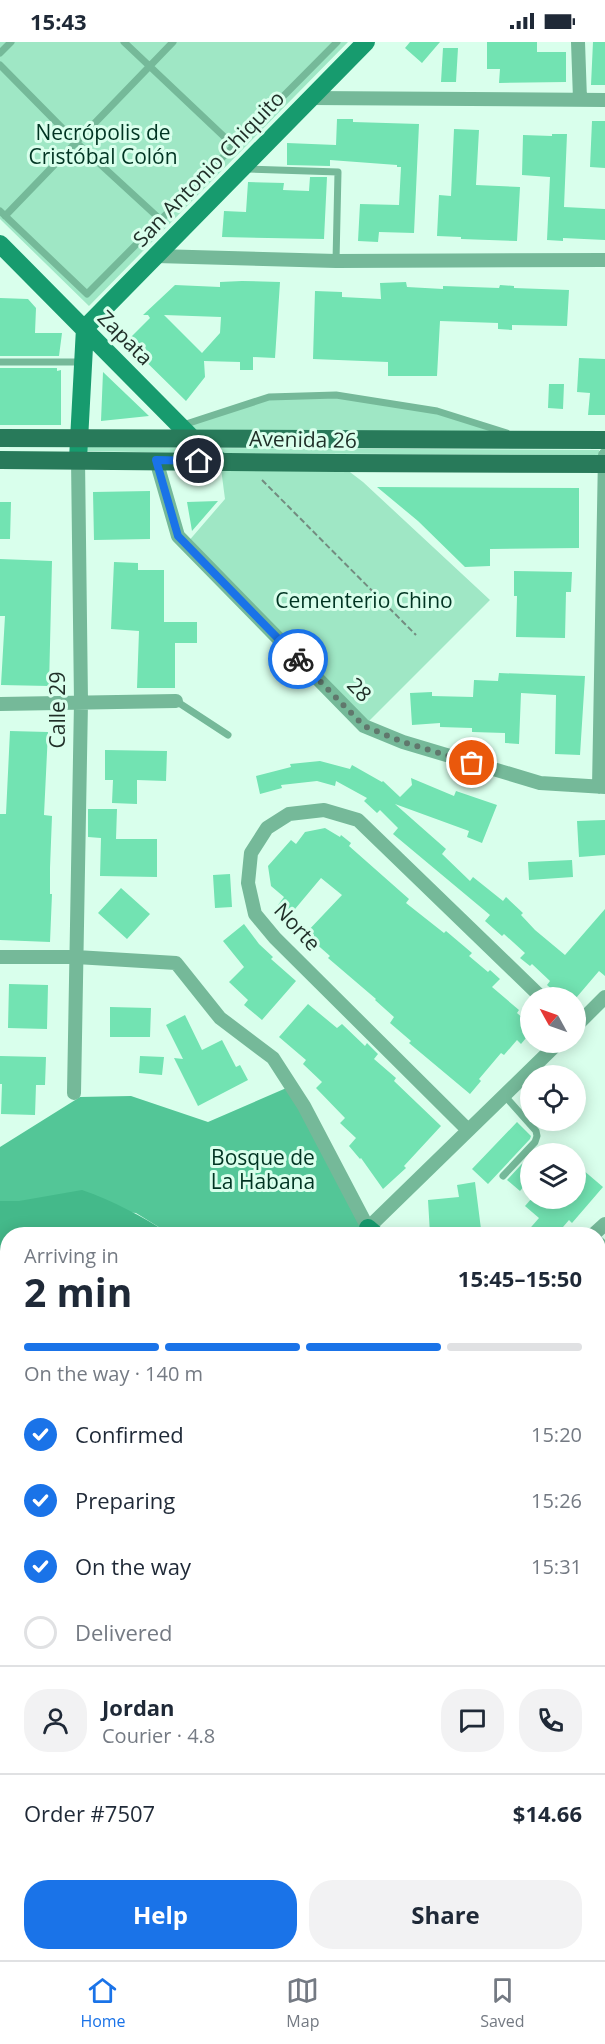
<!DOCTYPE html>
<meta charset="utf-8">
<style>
:root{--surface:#fff;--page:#f2f2f3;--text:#1f2937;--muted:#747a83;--line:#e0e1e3;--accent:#1a73e8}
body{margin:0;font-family:"Open Sans",sans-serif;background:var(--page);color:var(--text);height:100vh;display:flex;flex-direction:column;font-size:22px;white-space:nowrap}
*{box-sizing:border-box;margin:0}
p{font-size:20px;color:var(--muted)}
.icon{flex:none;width:33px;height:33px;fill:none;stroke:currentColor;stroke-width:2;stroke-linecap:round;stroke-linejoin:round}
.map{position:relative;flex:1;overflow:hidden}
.drawer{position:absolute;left:0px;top:1185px;width:606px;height:734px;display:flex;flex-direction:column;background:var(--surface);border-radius:24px 24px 0 0;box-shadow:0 3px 15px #0003}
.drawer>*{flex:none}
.needle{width:39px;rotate:310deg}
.tools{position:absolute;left:520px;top:945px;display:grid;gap:12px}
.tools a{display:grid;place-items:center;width:66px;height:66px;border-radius:50%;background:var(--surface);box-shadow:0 3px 15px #0003;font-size:30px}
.pin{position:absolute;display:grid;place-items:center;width:51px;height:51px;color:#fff;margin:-26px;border:3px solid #fff;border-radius:50%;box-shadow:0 2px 6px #0007}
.courier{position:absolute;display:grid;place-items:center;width:60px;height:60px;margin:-30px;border:4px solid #1a73e8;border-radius:50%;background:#fff;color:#222;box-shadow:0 2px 8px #0007}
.headline em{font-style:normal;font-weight:700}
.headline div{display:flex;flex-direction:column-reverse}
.headline{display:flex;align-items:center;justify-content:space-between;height:102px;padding:0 24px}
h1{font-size:39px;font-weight:700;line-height:45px}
.bar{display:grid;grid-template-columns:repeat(4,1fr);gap:9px 6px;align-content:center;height:72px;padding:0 24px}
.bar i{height:8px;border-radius:4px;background:var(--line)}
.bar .current{background:var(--accent)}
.bar p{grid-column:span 4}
.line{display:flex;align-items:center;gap:15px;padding:0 24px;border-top:2px solid var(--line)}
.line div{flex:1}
.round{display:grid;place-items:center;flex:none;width:63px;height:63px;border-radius:24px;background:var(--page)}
ol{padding:0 24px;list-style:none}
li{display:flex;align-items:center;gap:18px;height:66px}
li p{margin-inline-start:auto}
li .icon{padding:6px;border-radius:50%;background:var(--accent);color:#fff;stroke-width:4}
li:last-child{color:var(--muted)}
li i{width:33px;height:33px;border:3px solid var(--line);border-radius:50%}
.action{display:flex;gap:12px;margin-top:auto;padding:12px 24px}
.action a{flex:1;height:69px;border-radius:24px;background:var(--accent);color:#fff;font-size:24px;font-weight:700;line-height:69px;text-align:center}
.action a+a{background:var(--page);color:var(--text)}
.status{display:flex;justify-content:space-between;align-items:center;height:42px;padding:0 30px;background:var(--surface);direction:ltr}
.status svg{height:16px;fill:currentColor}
.menu{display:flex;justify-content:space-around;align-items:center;height:84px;border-top:2px solid var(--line);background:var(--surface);font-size:16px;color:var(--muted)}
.menu a{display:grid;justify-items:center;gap:3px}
.menu .current{color:var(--accent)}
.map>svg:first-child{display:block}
</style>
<div class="status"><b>15:43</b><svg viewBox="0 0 49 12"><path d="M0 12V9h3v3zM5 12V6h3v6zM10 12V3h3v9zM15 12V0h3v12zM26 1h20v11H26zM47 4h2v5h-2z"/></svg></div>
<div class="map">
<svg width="605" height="1918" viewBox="0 0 605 1918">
<rect width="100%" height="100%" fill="#d9ffec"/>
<path fill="#9fe7c5" d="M0 0H348L89 264 0 177Z
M336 353 437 369 530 399 194 398 181 384 269 355Z
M87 405 191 406 196 411 87 409Z
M218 406 599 408V413L223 411Z
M220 419 338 421 363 440 490 558 364 684 187 501 225 457Z
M7 1229 8 1640 0 1646V1231Z
M599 1695 605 1701V1918H555L550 1911H598Z"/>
<path fill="#53c697" d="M291 1044 375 1192H170L136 1171 19 1159H0V1105L80 1055 131 1054 208 1080Z
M598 1424 605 1431V1595H598Z"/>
<path fill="#44b98a" d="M82 1148C114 1159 141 1174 170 1192H8L7 1229 0 1231V1159H19Z
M599 1595H605V1701L599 1695Z"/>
<path fill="#72e3b2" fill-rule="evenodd" d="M410 0H440L422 21 405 6Z
M487 0H537V10H566V40L499 41 500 27H487Z
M593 0H605V43H591Z
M443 6H458L456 40H441Z
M337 77H353V80L419 82 414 191 379 190 378 200 358 199 360 162 399 163 401 125H397V123L330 118V124L287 123V101L336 103Z
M592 79H605V126L590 125Z
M454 87 479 88 476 143 520 145 517 199 461 197V195L437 194 439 153 451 154Z
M552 92H567L564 165 605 167V198L563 196V199L547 198 550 135 522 133 523 93 552 94Z
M310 135H327L324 197 222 195 224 169 246 170 248 140 284 141 283 148 309 149Z
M242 239 280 240 275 316 253 315V328H240V320L204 319 205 335 186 359 126 300 150 276 148 273H143L175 243 220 245V240ZM164 273 221 275 220 291 202 311Z
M406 240 407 245 443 247V244L499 246 500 243 514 244V246L569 248 567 284 512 283V288L498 287V281L440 279 437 334H388V320L313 317 315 249 342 250V255L381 257 380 241Z
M0 256 28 257 36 266 35 291H62L59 314H0Z
M579 316 605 317V373H588L590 351 577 350Z
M0 326H57V329L61 328V383H0Z
M103 330 149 374 101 379Z
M549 342H564L563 367 548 366Z
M377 445 579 446V506L490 507V524L465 525 418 479Z
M150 449V497L94 498 93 450Z
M218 459 192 489 187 460Z
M0 460H11L10 497H0Z
M0 517 52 519 49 644 1 643 5 574H0Z
M114 520 138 521V528H164V580H197V601H175V646H137L139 589 111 587Z
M514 529 572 530 571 550H566L565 596 516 595 517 554H514Z
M499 631 585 634 580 713 555 712 556 653 521 651 519 702 505 701V691L472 690V686L440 685V681L412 683 410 651 432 650V654L473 655 474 638 498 639Z
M10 689 48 690 44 773 52 774 50 826V852H52L50 900 0 898V772H6Z
M105 708 167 709 166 739 137 738V762L112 761 113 738H105Z
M320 719 350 727 352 723 382 740 383 739 400 755 412 743 411 736 454 754 456 749 497 763 482 801 467 795 469 789 395 762 446 807 442 812 470 839 473 835 503 859 506 855 523 871 521 873 535 888 565 913 605 867V934L599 929 576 956H562L547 943 550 939 532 922 530 924 520 916 525 911 504 892 502 894 485 879 490 873 393 792 398 786 380 768 377 771 364 759 367 756 336 739 335 744 317 739 281 743 282 746 260 752 256 734 291 725 290 722Z
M88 767H117L116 797H157V835L100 834 101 796 88 795Z
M605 778V813L579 815 577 779Z
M325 786 340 795 341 793 351 801 349 804 409 857 406 861 444 891 446 889 472 911 469 914 488 930 490 928 500 937 492 945 519 968 517 971 531 983V990L521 1002 517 998 504 1013 501 1011 479 1037 481 1039 470 1052 409 1001 411 999 390 981 394 975 375 958 376 957 328 916 330 914 305 892 342 853 321 836 290 873 278 863 284 855 271 844 268 824 291 798 296 802 305 790Z
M572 818 573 835 529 838 528 820Z
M230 832 232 865 215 866 213 833Z
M121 846 150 872 127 897 98 871Z
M244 882 259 902 273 915 271 917 296 939 262 978 244 963 248 958 229 940 244 925 223 899Z
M9 942 48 943 47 987 8 986Z
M308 962 337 986 342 982 365 1004 367 1001 378 1012 374 1017 396 1036 394 1039 441 1084 404 1124 406 1126 383 1147 361 1116 360 1117 349 1104 356 1096 340 1081 345 1076 316 1046 322 1040 303 1022 306 1018 279 995Z
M110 965 151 966 150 995H110Z
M185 973 202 1008 222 998 236 1025 240 1023 248 1038 198 1064 174 1016 183 1017 166 983Z
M0 1014 46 1015 45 1043H36L35 1073 1 1072 2 1042H0Z
M140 1014 164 1015 162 1033 139 1031Z
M517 1080 531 1094 530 1097 488 1142 472 1127Z
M531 1112V1136L520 1149 507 1138Z
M576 1122 603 1145 572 1181 569 1178 557 1192H525L539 1176 525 1164 532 1156H576Z
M475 1140 481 1187 450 1192H430L428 1158 459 1155 457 1143Z"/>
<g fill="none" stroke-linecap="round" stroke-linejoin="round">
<path stroke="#738c80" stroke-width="2" stroke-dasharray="6 3" stroke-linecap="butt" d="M262 438 416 593"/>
<path stroke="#75b999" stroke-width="7" d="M124 0 235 105
M0 11 11 0
M0 23 76 100 162 179
M247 127 338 130 336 219
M0 169 87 252 337 0
M5 174 173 0
M0 320H81
M183 383 269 355 336 353 437 369 507 391
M176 659 228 693
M503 1134 535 1100 537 1094 536 1089 504 1053
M0 1470 8 1473
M0 1660 8 1667
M0 1746 3 1755 0 1763"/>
<path stroke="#75b999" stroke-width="14" d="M578 0 580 57
M311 56 605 58
M156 214 336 219 605 218
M156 418 178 494 364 684 403 700 540 741 605 745
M0 662 176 659
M599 745 605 413
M0 915H76L176 921 220 976 273 1016 304 1064 368 1186 559 1000
M576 984 605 955
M74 1051 81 660 78 417
M468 1088 275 896 255 872 248 841 251 811 267 786 289 772 324 768 358 778 542 956
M594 1192 605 1182
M598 1201 605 1208
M0 1646 8 1640
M0 1876 8 1877
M164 1911 177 1918
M234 1911V1918
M439 1911 443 1918"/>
<path stroke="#179b6e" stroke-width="18" d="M0 202 194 398 220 419
M85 286 366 0
M78 417 85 286
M368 1186 375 1192
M598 1424 605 1431
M0 1554 8 1548
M598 1769 605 1775
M0 1900 11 1918"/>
<path stroke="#287a5a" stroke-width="18" d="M0 396 605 398
M0 418 338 421 605 422"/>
</g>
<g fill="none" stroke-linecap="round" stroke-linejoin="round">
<path stroke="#60776c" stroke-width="6" stroke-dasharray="0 10.8" d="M298 617 364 684 403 700 472 721"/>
<path stroke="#1a73e8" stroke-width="8" d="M199 419 156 418 178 494 298 617"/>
</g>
<g text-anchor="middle" stroke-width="6" stroke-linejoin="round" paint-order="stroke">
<g font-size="21" fill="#003422" stroke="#d9ffec">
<text x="103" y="98">Necrópolis de<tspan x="103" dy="24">Cristóbal Colón</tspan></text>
<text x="364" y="566">Cementerio Chino</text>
<text x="263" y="1123">Bosque de<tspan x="263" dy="24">La Habana</tspan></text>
</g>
<g font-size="21" fill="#1f2e27" stroke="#d9ffec">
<text transform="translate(209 127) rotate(-46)" y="7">San Antonio Chiquito</text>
<text transform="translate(125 296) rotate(45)" y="7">Zapata</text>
<text transform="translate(303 398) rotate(1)" y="7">Avenida 26</text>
<text transform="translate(359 648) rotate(46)" y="7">28</text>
<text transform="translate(58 668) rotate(-90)" y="7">Calle 29</text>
<text transform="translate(297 885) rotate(47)" y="7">Norte</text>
</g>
</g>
</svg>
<div class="tools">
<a><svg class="needle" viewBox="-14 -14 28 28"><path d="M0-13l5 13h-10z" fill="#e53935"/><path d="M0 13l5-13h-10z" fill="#747a83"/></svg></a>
<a><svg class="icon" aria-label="locate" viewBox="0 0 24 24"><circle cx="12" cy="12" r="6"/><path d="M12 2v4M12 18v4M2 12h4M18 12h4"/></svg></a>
<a><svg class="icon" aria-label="layers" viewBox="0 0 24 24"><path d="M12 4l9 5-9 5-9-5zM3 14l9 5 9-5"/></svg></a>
</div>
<div class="pin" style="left:472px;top:721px;background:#ea580c"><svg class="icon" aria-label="bag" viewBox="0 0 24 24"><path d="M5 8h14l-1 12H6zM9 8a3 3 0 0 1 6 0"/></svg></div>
<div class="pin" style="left:199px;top:419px;background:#1f2937"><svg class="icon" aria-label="home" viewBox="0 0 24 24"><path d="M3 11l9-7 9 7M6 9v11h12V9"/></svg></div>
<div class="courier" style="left:298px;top:617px"><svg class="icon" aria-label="bike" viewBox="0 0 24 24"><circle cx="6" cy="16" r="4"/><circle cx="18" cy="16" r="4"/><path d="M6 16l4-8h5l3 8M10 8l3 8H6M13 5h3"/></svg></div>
<section class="drawer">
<div class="headline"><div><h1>2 min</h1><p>Arriving in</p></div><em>15:45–15:50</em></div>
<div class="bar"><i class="current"></i><i class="current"></i><i class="current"></i><i></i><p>On the way · 140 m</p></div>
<ol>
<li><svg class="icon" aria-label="check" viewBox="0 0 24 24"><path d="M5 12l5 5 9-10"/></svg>Confirmed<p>15:20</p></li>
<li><svg class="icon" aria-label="check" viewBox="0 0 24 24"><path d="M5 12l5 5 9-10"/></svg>Preparing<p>15:26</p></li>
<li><svg class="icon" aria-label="check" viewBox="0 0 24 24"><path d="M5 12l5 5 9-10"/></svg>On the way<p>15:31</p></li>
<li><i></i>Delivered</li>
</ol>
<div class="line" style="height:108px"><a class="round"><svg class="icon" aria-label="person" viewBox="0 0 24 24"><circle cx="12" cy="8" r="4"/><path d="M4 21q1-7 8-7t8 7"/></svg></a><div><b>Jordan</b><p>Courier · 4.8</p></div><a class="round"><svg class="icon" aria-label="chat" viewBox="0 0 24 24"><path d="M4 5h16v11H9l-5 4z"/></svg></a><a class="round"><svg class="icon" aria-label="phone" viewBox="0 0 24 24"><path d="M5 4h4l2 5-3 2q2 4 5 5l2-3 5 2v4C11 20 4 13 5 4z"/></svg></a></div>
<div class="line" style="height:78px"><div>Order #7507</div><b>$14.66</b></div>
<div class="action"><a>Help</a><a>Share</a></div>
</section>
</div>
<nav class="menu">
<a class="current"><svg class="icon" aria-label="home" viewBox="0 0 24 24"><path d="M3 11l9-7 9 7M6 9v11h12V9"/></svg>Home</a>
<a><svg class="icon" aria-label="map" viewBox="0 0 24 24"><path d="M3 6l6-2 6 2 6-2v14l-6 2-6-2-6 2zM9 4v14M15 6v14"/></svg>Map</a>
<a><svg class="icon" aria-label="saved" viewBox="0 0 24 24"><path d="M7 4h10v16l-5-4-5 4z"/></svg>Saved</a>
</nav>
